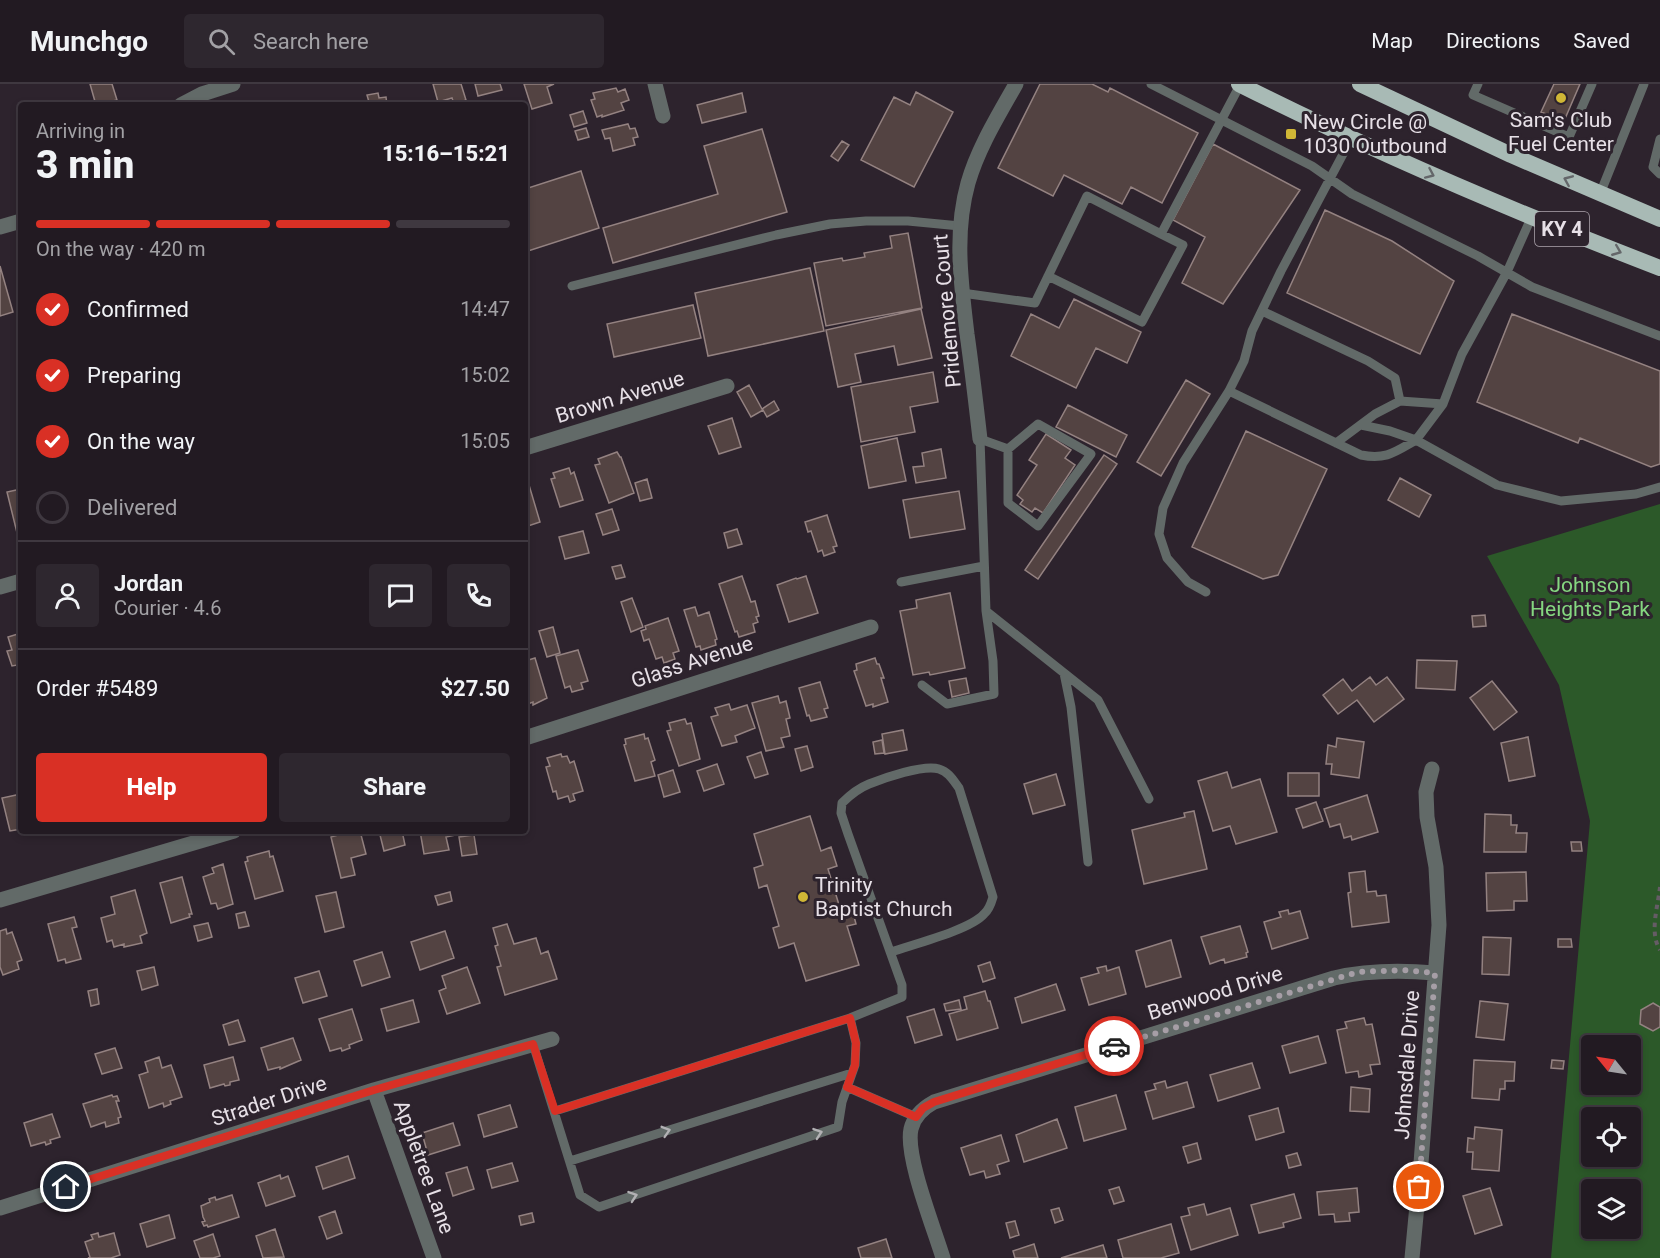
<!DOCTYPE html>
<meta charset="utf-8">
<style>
:root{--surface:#221a22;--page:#2e272f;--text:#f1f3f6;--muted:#a2a1a5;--line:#3f3840;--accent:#d93025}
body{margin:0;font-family:Roboto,sans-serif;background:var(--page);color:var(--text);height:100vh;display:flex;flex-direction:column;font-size:22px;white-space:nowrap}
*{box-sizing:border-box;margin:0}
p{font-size:20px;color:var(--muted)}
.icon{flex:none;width:33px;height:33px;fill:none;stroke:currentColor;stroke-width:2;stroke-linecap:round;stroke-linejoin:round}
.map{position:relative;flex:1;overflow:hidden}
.panel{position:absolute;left:18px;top:18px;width:510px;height:732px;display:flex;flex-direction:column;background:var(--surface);border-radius:6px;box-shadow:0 3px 9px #0003,0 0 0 2px var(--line)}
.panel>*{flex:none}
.needle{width:39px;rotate:300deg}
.fabs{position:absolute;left:1581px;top:951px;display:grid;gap:12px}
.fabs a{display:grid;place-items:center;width:60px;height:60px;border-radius:6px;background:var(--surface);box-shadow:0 3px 9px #0003,0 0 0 2px var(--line);font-size:30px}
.pin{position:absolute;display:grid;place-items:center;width:51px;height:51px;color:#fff;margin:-26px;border:3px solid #fff;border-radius:50%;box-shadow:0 2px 6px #0007}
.courier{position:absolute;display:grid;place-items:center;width:60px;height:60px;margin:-30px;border:4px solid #d93025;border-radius:50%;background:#fff;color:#222;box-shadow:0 2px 8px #0007}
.overview em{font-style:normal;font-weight:800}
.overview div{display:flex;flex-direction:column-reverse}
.overview{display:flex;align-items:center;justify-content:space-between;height:102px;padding:0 18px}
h1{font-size:39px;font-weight:800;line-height:45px}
.bar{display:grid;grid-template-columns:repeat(4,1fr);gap:9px 6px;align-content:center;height:72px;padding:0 18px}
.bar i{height:8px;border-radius:4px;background:var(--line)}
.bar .selected{background:var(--accent)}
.bar p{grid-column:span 4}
.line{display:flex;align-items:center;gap:15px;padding:0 18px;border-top:2px solid var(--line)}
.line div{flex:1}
.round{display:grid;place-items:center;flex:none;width:63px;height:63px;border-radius:6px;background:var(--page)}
ol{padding:0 18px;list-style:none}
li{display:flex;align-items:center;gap:18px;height:66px}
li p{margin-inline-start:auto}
li .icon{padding:6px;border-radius:50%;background:var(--accent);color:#fff;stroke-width:4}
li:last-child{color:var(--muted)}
li i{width:33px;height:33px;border:3px solid var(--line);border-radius:50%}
.action{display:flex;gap:12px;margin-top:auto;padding:12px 18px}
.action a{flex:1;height:69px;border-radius:6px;background:var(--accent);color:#fff;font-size:24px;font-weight:800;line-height:69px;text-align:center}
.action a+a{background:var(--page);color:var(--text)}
header{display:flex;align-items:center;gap:36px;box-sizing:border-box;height:84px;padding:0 30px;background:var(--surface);border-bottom:2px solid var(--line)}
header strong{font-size:28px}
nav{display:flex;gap:33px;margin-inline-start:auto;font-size:21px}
.search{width:420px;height:54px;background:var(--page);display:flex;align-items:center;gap:15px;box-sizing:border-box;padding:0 21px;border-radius:6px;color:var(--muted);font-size:22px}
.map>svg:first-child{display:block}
</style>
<header>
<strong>Munchgo</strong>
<div class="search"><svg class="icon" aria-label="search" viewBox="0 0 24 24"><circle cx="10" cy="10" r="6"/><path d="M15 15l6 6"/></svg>Search here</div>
<nav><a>Map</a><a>Directions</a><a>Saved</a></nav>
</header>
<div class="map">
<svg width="1660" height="1174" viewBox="0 0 1660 1174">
<rect width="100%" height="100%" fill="#2d232d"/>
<path fill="#2c5929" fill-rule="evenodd" d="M1660 420V1174H1551L1590 737 1559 601 1487 472ZM1592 962H1630V1000H1592ZM1592 1034H1630V1072H1592ZM1592 1106H1630V1144H1592Z"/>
<path fill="#534342" stroke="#948281" stroke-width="1.5" d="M90 0H112L117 16 96 21Z
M433 0H461L466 16 454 20 452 14 438 18Z
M475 0H500L502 6 478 12Z
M524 0H554L547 3 552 19 532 25Z
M1040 0H1092L1108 8 1110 4 1198 49 1162 119 1131 103 1122 120 1064 91 1053 112 998 84Z
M1554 0H1580L1564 37 1541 28Z
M616 4 618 8 625 5 629 16 621 19 624 26 602 33V31L597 33 591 16 595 15 593 9Z
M916 8 953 28 914 103 861 76 894 13 910 21Z
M378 9 379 14 386 13 387 21H363V19L369 18 367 11Z
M742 9 746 28 702 39 697 21Z
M583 27 587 39 574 43 570 31Z
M628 40 630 45 635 44 638 53 633 54 635 61 613 67 610 54 605 55 602 46Z
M586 44 589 53 578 56 575 47Z
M762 45 787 128 613 179 603 144 718 110 704 62Z
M842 57 849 61 838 77 831 72Z
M1213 60 1300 106 1223 220 1182 199 1205 153 1173 136Z
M581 87 599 144 525 168V105Z
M1325 126 1392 157 1454 197 1420 270 1287 209Z
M908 149 922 224 826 242 814 179 842 174 843 177 865 173 864 169 892 164 890 152Z
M0 182 13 228 0 232Z
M810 184 824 247 708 272 695 209Z
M1074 215 1141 248 1127 279 1096 264 1076 304 1011 272 1031 230 1059 244Z
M693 221 701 254 614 273 607 240Z
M921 225 932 274 898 281 894 262 855 270 861 298 838 303 826 246Z
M1512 230 1660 287V380L1651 383 1580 354 1578 359 1477 318Z
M933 288 938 318 910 323 915 348 861 358 851 303Z
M1186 296 1210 310 1161 392 1137 378Z
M749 301 762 325 774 317 779 326 767 333 763 326 751 333 737 308Z
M1068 321 1127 351 1116 373 1056 343Z
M732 334 741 363 719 370 708 342Z
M1246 347 1327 385 1278 491 1263 495 1192 463Z
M1046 350 1071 366 1065 374 1075 381 1043 429 1035 424 1032 428 1020 420 1023 416 1017 411 1037 381 1029 376Z
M897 354 906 397 869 404 861 362Z
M941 365 946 394 916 399 913 383 924 382 922 369Z
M617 368 620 373H621L634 409 609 419 595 381 600 380 598 375Z
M1104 371 1117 380 1038 495 1025 486Z
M569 384 571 390 574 388 583 416 560 423 551 395 555 394 553 389Z
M1400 394 1431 411 1419 433 1388 416Z
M647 395 652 414 640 417 635 399Z
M525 399 526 401H529L540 438 525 443Z
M21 405V457H19L7 408Z
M959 407 965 445 910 454 903 416Z
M612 425 619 446 603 451 596 430Z
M827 431 837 462 833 463 835 468 824 472 822 466 818 468 811 447 808 448 805 438Z
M737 445 742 460 728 464 724 449Z
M583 447 589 469 565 475 559 453Z
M621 481 625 493 616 495 612 483Z
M742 492 751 518 755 517 759 532 756 533 758 538 753 540 755 548 739 553 737 547 735 548 719 500Z
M806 492 818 529 789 538 777 501 796 494 797 495Z
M950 509 965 584 930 591 929 588 913 591 900 527 917 524 916 516Z
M632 514 643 543 631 548 621 518Z
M695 523 698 532 709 528 717 555 715 556 716 561 701 566 700 562 696 563 684 526Z
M1485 531 1486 542 1473 543 1472 532Z
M668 534 679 567 673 569 675 575 664 579 662 573 656 575 649 555 644 557 641 547 646 545 645 542Z
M553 543 560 569 547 573 539 547Z
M21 549V594L17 581 12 582 7 567 12 566 8 553Z
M578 566 588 597 581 599 583 605 572 608 570 602 565 604 556 572Z
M535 574 547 614 533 621V618L525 621V577Z
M875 574 877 580H879L884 594H881L888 618 873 623V620L866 622 854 587 857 586 856 580Z
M1417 576 1457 577 1455 606 1416 604Z
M1370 593 1376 601 1387 593 1404 615 1374 638 1357 616 1338 630 1323 611 1343 595 1352 607Z
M966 594 969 609 952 613 949 597Z
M1492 597 1517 628 1494 646 1470 614Z
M820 598 828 624 824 625 827 633 811 637 809 631 807 632 799 604Z
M778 612 780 619 786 617 790 634 786 635 790 652 781 654 784 663 766 667 752 619Z
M729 620 731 626 747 621 755 644 735 652 737 658 722 662 711 633 718 631 715 624Z
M685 635 687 640 691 639 700 675 679 682 667 647 671 646 669 639Z
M903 646 907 666 885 670 882 650Z
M644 650 645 655 648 654 655 676 651 678 655 692 635 697 624 661 626 660 625 655Z
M1528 653 1535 692 1509 697 1501 659Z
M1337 654 1364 658 1359 694 1331 690 1332 680H1326L1328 661 1336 663Z
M882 656 884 669 875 670 873 658Z
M807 662 813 683 801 687 795 665Z
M761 668 768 690 755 694 747 673Z
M561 670 562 673 567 672 570 679 574 677 583 707 573 710 575 716 570 718 568 712 558 715 556 707 553 708 546 683 550 682 547 674Z
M717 680 724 700 704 707 697 687Z
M673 686 680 708 664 713 658 691Z
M1227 688 1232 704 1260 695 1277 748 1236 760 1230 742 1213 747 1198 697Z
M1288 689H1319V712H1288Z
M1056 690 1065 721 1033 730 1024 700Z
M21 710V745L10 747 2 714Z
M1367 711 1378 748 1352 756 1351 752 1344 754 1340 740 1330 743 1324 725Z
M1316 718 1323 737 1303 744 1296 725Z
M1194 727 1207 785 1144 800 1132 746 1185 733 1184 729Z
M1485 730 1511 731V741H1517L1516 749H1527L1526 768H1484Z
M810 732 821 767 831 763 837 782 828 785 840 824 851 821 856 840 847 842 859 881 806 897 794 859 779 864 773 844 779 842 767 801 759 804 754 784 763 781 754 750Z
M342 747H360L366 770 351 774 355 791 341 794 331 753 342 750Z
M379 747H402L405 761 384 767Z
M420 747H455L456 751 446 753 449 766 424 770Z
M474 751 477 770 462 772 459 753Z
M1571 758H1581L1582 767H1572Z
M269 767 270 773 273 772 283 807 255 815 245 778 248 777 247 773Z
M223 780 233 820 218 825 216 819 211 820 203 793 214 789 212 784Z
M1365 787 1367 808 1376 807 1377 812 1386 811 1389 838 1352 843 1348 809 1351 808 1349 789Z
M1526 788 1527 817H1514V826L1487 827 1486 789Z
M182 793 192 830H189L190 833 171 839 160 799Z
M135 806 147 849 140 852 142 859 124 863V860L114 863 112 856 107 858 101 834 115 830 111 813Z
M336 808 344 843 325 848 316 812Z
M450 808 452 817 438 821 435 812Z
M1288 826 1289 830 1300 827 1308 854 1272 865 1264 838 1281 833 1279 828Z
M245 828 249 842 239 844 236 830Z
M74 833 77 843 72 844 81 875 66 879 65 875 58 877 48 840Z
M208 839 212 853 198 857 194 842Z
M507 840 514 860 536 854 541 870 548 867 557 895 505 911 497 883 501 882 495 862 498 861 493 844Z
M1240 842 1248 868 1246 869 1247 873 1225 879 1224 875 1210 880 1201 853Z
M6 845 7 850 12 848 22 876 17 878 19 885 3 891 0 883V847Z
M445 847 454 874 420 886 411 858Z
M1483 853 1511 854 1509 891 1482 890Z
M1558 855H1571L1572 863H1558Z
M1171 856 1181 893 1146 903 1136 867Z
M382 868 390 893 362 902 354 877Z
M990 878 995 894 983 898 978 882Z
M1106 882 1107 887 1119 883 1126 910 1089 921 1081 894 1099 889 1097 884Z
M154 883 158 901 142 906 137 887Z
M467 883 480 919 447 930 439 907 446 904 442 892Z
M319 887 327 912 303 919 295 894Z
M1056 900 1065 926 1022 939 1015 914Z
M97 905 99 920 91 922 88 907Z
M985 907 988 917H990L998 944 957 956 949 930 967 925 964 913Z
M413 916 419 938 387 947 381 925Z
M959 916 961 925 946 927 944 920Z
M1480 917 1508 920 1504 956 1476 953Z
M1653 919 1660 923V943L1653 947 1640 940 1641 926Z
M352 925 362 956 349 961 350 964 342 967 341 964 330 967 319 935Z
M934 925 942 951 915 959 907 933Z
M1364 934 1366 941 1372 940 1380 980 1370 981 1372 990 1359 993 1358 987 1346 989 1337 946 1347 944 1345 938Z
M238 936 245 957 229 961 223 941Z
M1318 952 1326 979 1290 989 1282 962Z
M293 954 301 976 280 985V983L268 986 261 964Z
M115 964 122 984 102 990 95 970Z
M159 973 162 984 171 981 182 1013 170 1017 171 1020 164 1023 163 1019 149 1024 139 991 148 988 145 978Z
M233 973 239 996 230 998V1001L225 1002 224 1000 210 1004 204 981Z
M1474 976 1515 978 1514 997H1505V1005H1500L1499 1016 1472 1014Z
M1552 976 1564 977 1563 985 1551 984Z
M1252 979 1260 1004 1218 1017 1210 991Z
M1165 997 1167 1004 1187 998 1194 1023 1153 1035 1145 1008 1156 1005 1154 1000Z
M1351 1003 1370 1005 1369 1028 1350 1027Z
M112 1011 113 1013 117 1012 119 1017H116L121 1033 118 1034 119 1039 106 1043 105 1038 91 1043 83 1020Z
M1116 1011 1126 1045 1084 1057 1075 1023Z
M510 1021 517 1043 484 1053 478 1031Z
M1278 1024 1284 1048 1256 1056 1249 1032Z
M52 1030 60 1053 50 1056 51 1059 46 1061 45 1058 31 1062 24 1039Z
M1057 1035 1067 1064 1024 1078 1016 1051Z
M453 1039 460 1061 428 1071 422 1049Z
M1475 1043 1502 1046 1499 1087 1472 1085 1473 1068H1467L1468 1054 1474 1055Z
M1001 1051 1009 1077 997 1081 1000 1090 986 1094 984 1087 970 1091 961 1064Z
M1197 1059 1201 1075 1188 1079 1183 1063Z
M1297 1069 1301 1081 1289 1084 1286 1072Z
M348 1072 355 1094 323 1105 316 1083Z
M512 1079 518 1097 492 1104 487 1086Z
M467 1083 474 1105 453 1112 446 1089Z
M280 1091 281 1095 288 1092 295 1112 266 1122 258 1099Z
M1119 1103 1124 1117 1114 1120 1109 1106Z
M1357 1104 1359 1128 1349 1129 1350 1137 1335 1138 1334 1130 1319 1131 1317 1108Z
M1490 1104 1502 1141 1475 1150 1463 1112Z
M1294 1110 1301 1134 1283 1139 1284 1143 1259 1149 1251 1121Z
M232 1111 239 1133 208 1143 207 1141 204 1142 202 1138 205 1137 203 1133 201 1122 210 1118 209 1115 215 1113 216 1116Z
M1204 1120 1207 1131 1230 1124 1238 1151 1191 1166 1181 1133 1190 1131 1188 1124Z
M1059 1124 1063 1136 1055 1139 1051 1126Z
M335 1127 342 1149 327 1155 319 1133Z
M532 1129 534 1138 521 1141 519 1132Z
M169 1131 175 1154 147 1163 140 1140Z
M1015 1137 1019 1151 1010 1154 1006 1139Z
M1171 1140 1179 1169 1161 1174H1123L1118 1156Z
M275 1145 284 1173 263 1174 256 1152Z
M98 1149 99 1153 114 1149 120 1171 111 1174H88L90 1173 85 1158 93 1155 91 1151Z
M213 1150 220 1172 213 1174H200L194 1157Z
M886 1155 892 1174H861L858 1164Z
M1034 1160 1038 1174H1015L1013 1167Z
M1103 1161 1107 1174H1061Z"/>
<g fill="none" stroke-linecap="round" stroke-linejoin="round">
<path stroke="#655c65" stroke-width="4" stroke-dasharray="4.5 4.5" stroke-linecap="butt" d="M1660 803C1658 822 1649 849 1660 866"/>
<path stroke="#626a68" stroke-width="9" d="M1151 0 1312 82 1352 110 1478 172 1532 203 1660 252
M1478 0 1473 11 1569 53 1592 0
M1660 55 1653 83 1660 90
M1600 110 1644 0
M1048 192 1142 238 1183 161 1161 150
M572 202 776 151 830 140 866 137H908L960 142
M962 209 1035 219 1087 112 1161 150 1240 1
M1262 227 1368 277 1395 294 1400 317
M1229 307 1361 371C1386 376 1395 368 1416 356L1497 401 1561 417 1636 410 1660 403
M1361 341 1390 347 1416 356 1443 320 1462 270 1507 188 1532 132
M1336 359 1375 330 1400 317 1443 320
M901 498 984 482
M1206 508 1188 498 1167 474 1159 450 1163 424 1183 379 1229 307 1244 277 1252 247 1281 187 1351 55
M986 527 1098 616 1149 715
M1064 589 1071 623 1088 778
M922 601 947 620 994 610 993 577 986 527 980 355 1008 365V419L1038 442 1091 370 1038 340 1008 365
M533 960 580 1111 599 1123 838 1043 842 1018 855 981 856 959 850 934
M847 1003 916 1033
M555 1027 850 934 902 913V901L848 750 841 729 842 719C850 711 859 704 869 700 884 694 924 680 939 685 949 688 953 696 959 704L993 813C991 820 989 826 984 830 970 846 914 860 891 868
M570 1077 852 989"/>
<path stroke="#626a68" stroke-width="15" d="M655 0 663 32
M181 21 202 10 233 0
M0 143 21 137
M980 355C976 320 972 285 967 250 961 199 954 149 968 99 978 64 998 32 1016 0
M525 364 727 302
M0 503 21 497
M525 654 871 543
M0 816 234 747
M374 1006 434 1174
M0 1124 374 1006 552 955
M943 1174C934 1144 905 1072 911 1045 914 1032 923 1024 934 1018L1334 894C1368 886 1400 886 1435 889
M1412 1174 1421 1079 1439 841 1436 783 1427 733 1426 708 1432 685"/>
<path stroke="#a8bab5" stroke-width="16" d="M1239 0C1376 69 1517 129 1660 184
M1360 0 1511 71 1660 135"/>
</g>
<defs><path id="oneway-chevron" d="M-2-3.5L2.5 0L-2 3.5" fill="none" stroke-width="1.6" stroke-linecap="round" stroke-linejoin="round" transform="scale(1.5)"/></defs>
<g stroke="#64676a">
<use href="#oneway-chevron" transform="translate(1430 90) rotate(24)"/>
<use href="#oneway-chevron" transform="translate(1568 96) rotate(-157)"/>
<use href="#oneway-chevron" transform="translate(1617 167) rotate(22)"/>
</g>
<g stroke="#b2b1b4">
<use href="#oneway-chevron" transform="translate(666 1047) rotate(-17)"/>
<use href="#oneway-chevron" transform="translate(818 1049) rotate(-19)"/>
<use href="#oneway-chevron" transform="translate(633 1112) rotate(-19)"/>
</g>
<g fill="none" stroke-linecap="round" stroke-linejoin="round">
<path stroke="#a69ea6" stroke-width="6" stroke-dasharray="0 10.8" d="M1114 962 1358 888 1404 886 1435 889 1419 1103"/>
<path stroke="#d93025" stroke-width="8" d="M66 1103 374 1006 533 960 555 1027 850 934 856 959 855 981 847 1003 916 1033 923 1024 934 1018 1114 962"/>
</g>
<g fill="#d0b736" stroke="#2d232d" stroke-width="2">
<circle cx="1561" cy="14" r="6"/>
<rect x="1285" y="44" width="12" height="12" rx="3"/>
<circle cx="803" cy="813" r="6"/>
</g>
<g text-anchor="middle" stroke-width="6" stroke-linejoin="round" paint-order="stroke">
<rect fill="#2d232d" stroke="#afa7af" stroke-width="1.5" x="1535" y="128" width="54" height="34" rx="4.5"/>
<g font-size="20" font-weight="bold" fill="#e7e0e7">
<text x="1562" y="152">KY 4</text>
</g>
<g font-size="21" fill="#e7e0e7" stroke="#2d232d" text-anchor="start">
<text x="1561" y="43" text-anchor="middle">Sam's Club<tspan x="1561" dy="24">Fuel Center</tspan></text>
<text x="1303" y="45">New Circle @<tspan x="1303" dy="24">1030 Outbound</tspan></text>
<text x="815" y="808">Trinity<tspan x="815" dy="24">Baptist Church</tspan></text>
</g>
<g font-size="21" fill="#e7e0e7" stroke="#2d232d">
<text transform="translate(947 227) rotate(-95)" y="7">Pridemore Court</text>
<text transform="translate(620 313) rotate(-17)" y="7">Brown Avenue</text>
<text transform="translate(692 578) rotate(-18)" y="7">Glass Avenue</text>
<text transform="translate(1215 909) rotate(-17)" y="7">Benwood Drive</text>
<text transform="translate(1407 981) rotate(-86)" y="7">Johnsdale Drive</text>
<text transform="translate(269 1017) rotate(-18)" y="7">Strader Drive</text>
<text transform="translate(424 1083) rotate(70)" y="7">Appletree Lane</text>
</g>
<g font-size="21" fill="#85d780" stroke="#2d232d">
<text x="1590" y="508">Johnson<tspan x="1590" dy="24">Heights Park</tspan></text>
</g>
</g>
</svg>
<div class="fabs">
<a><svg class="needle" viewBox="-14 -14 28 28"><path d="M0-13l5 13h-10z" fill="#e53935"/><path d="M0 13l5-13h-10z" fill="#a2a1a5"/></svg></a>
<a><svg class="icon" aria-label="locate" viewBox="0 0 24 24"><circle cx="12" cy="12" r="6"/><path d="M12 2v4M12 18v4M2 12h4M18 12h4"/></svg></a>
<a><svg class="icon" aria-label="layers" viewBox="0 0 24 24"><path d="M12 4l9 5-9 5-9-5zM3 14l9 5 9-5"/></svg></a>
</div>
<div class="pin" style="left:1419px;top:1103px;background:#ea580c"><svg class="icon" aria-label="bag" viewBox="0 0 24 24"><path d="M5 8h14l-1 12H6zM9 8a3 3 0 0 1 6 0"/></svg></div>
<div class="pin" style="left:66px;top:1103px;background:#1f2937"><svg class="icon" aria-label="home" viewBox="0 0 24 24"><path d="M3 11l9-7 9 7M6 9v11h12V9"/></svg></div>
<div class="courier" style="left:1114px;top:962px"><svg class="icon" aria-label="car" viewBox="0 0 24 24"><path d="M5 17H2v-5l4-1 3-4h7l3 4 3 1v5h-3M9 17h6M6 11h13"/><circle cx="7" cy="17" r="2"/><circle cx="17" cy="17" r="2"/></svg></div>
<section class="panel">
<div class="overview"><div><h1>3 min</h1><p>Arriving in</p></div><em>15:16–15:21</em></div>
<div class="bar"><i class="selected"></i><i class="selected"></i><i class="selected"></i><i></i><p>On the way · 420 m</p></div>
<ol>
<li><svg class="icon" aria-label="check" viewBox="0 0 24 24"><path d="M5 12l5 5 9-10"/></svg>Confirmed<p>14:47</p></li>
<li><svg class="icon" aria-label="check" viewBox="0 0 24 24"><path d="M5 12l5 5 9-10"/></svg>Preparing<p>15:02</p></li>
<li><svg class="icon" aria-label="check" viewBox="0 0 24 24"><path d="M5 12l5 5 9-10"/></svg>On the way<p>15:05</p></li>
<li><i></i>Delivered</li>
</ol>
<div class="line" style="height:108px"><a class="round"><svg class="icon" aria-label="person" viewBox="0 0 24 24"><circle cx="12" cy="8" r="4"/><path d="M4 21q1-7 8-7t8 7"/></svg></a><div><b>Jordan</b><p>Courier · 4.6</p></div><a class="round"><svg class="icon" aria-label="chat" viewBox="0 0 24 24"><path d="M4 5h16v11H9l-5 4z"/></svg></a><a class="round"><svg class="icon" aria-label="phone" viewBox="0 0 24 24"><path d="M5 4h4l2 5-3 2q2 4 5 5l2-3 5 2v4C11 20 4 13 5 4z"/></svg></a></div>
<div class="line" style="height:78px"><div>Order #5489</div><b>$27.50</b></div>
<div class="action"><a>Help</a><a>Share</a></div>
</section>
</div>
